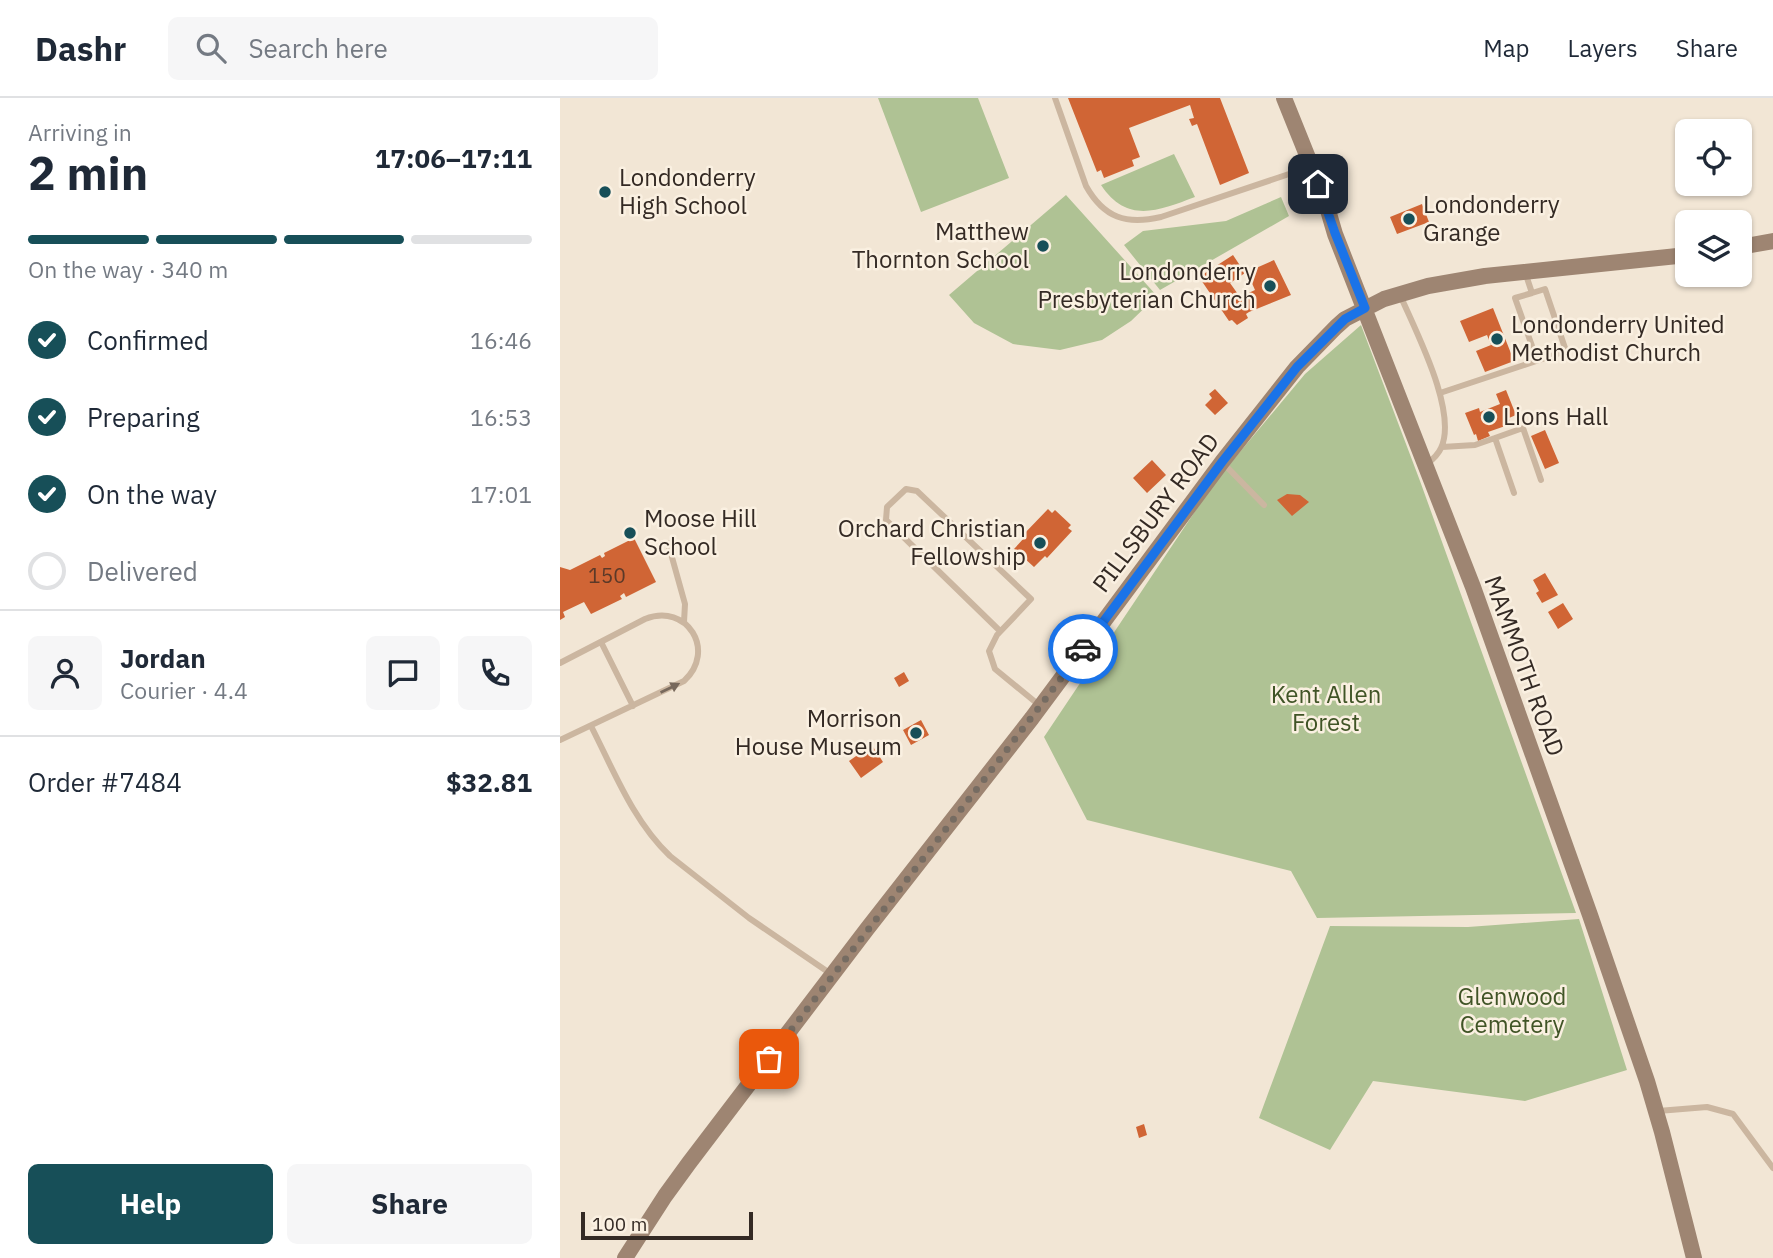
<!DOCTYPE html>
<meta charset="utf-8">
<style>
:root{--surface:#fff;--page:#f6f6f7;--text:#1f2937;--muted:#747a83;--line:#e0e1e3;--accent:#174f58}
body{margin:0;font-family:"IBM Plex Sans",sans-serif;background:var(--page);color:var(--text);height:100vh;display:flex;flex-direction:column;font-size:26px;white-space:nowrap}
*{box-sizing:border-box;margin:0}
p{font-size:23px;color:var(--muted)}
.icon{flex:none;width:38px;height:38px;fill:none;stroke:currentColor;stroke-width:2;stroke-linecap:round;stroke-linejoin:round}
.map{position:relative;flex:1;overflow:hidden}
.drawer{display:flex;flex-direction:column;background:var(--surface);width:560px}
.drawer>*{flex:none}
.fabs{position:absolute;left:1115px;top:21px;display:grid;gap:14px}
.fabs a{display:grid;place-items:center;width:77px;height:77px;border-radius:10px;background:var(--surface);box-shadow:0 2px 5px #0004;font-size:35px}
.scale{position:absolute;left:21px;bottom:18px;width:172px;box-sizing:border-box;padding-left:7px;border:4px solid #342a24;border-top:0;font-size:19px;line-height:24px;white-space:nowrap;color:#342a24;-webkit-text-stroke:5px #faf0e1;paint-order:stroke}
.pin{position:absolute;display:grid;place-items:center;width:60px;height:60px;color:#fff;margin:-30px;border-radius:14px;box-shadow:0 4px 10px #0006}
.courier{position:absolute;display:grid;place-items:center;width:70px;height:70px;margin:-35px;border:5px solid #1a73e8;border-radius:50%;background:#fff;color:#222;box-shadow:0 2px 9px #0007}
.headline em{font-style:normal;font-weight:700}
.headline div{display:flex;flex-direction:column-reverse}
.headline{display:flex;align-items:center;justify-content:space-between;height:119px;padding:0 28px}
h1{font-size:46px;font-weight:700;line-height:52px}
.bar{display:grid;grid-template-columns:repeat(4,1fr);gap:10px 7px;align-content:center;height:84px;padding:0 28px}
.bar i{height:9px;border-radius:5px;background:var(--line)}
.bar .active{background:var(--accent)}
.bar p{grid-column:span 4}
.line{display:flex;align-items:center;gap:18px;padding:0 28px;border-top:2px solid var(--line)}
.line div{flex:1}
.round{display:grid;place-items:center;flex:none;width:74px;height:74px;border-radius:10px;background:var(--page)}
ol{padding:0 28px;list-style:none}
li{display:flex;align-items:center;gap:21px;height:77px}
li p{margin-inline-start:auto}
li .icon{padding:7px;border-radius:50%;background:var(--accent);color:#fff;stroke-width:4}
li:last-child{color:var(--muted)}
li i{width:38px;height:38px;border:4px solid var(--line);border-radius:50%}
.action{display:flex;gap:14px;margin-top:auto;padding:14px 28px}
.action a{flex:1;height:80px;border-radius:10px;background:var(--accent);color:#fff;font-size:28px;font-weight:700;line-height:80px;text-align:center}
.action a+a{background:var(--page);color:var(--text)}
header{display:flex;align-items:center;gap:42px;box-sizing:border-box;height:98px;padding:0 35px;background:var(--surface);border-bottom:2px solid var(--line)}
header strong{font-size:33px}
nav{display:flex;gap:38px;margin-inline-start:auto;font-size:24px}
.search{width:490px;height:63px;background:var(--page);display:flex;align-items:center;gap:18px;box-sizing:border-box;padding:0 24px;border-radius:10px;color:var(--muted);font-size:26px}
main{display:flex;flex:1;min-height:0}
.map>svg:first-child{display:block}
</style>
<header>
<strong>Dashr</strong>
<div class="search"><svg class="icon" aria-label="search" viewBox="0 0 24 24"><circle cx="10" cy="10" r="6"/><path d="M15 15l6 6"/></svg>Search here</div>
<nav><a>Map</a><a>Layers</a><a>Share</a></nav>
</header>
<main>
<section class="drawer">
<div class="headline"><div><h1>2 min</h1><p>Arriving in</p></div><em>17:06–17:11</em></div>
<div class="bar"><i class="active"></i><i class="active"></i><i class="active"></i><i></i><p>On the way · 340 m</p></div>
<ol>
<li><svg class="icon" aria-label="check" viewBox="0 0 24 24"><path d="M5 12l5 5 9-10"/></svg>Confirmed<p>16:46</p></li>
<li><svg class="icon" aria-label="check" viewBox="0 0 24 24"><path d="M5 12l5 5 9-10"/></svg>Preparing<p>16:53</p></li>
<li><svg class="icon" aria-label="check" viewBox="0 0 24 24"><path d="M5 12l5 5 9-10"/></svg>On the way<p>17:01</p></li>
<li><i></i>Delivered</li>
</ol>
<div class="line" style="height:126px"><a class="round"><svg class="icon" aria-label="person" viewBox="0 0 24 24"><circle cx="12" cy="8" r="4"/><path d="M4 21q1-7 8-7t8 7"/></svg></a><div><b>Jordan</b><p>Courier · 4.4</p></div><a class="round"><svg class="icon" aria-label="chat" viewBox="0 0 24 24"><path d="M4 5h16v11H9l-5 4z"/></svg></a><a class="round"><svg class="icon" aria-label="phone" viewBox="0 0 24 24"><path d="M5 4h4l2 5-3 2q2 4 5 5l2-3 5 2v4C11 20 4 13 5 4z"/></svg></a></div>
<div class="line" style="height:91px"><div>Order #7484</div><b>$32.81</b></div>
<div class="action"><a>Help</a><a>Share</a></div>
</section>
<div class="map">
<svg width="1213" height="1160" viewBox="0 0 1213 1160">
<rect width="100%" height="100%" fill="#f2e6d5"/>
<path fill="#afc294" d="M318 0H418L449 80 361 114Z
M614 56 635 99C598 113 567 126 541 87Z
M506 97 597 198 571 223 542 242 500 252 453 246 414 225 389 197Z
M721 99 729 118 600 192 564 147 583 133 666 123Z
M801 227 860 383 1016 815 757 820 731 773 527 722 484 639 654 385 745 276Z
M1019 821 1067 972 965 1003 813 983 770 1052 699 1020 770 828 908 829Z"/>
<path fill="#d06535" d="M508 0H660L689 75 660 87 637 26 632 28 629 21 634 20 630 7 569 30 580 59 572 62 574 68 544 80 541 72 537 74Z
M862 106 869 124 837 136 830 119Z
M1138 114 1140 124H1125L1124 117Z
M673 157 685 175 670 185 680 199 695 192 687 174 714 162 731 197 689 214 686 216 688 220 677 227 672 222 669 223 639 179Z
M933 210 954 263 925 274 916 253 931 247 927 237 909 244 900 223Z
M655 291 668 305 655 317 645 307 652 300 649 296Z
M946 292 956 317 949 320 951 326 928 334 930 338 918 343 916 336 914 337 905 315 919 310 920 314 940 306 936 296Z
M985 332 999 365 985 371 971 338Z
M592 362 606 377 587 395 573 380Z
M727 396 740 397 749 404 732 418 717 402Z
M488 411 492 415 495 412 511 427 508 430 512 433 487 460 485 458 474 469 454 451 465 439 463 437Z
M74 440 96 484 66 499 64 495 60 498 62 501 31 516 24 504 3 514 5 519 0 522V469L10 472 40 457 42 460 45 458 44 455Z
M985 475 998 497 982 505 976 495 979 493 973 482Z
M1003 505 1013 521 998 531 988 514Z
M344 574 349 583 339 589 334 580Z
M361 622 369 637 351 647 343 632Z
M312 647 323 664 301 680 289 663Z
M584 1026 587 1037 579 1040 576 1029Z"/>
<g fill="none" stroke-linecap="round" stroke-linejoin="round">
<path stroke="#cbb6a0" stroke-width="6" d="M495 0 526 88C544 120 566 127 601 119L750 69
M972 195 955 200 977 262
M841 199C856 234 898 314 881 350 878 357 872 362 867 366
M880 295 1006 253 985 191 972 195 965 174
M935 340 963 330 981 382
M882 349 915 347 935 340 954 395
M663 365 704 407
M108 445 125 506 124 524
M440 533 326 422 327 409 346 391 357 393 471 501 437 537 429 553 435 571 479 607
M41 544 73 608
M0 565 85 521C127 504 157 553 124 583L0 642
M31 628C54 673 73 723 110 758L189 820 271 876
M1098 1013 1147 1009 1173 1016 1213 1070"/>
<path stroke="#9e8572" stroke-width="16" d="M724 0 765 102 775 136 913 489 1030 817 1087 983 1102 1034 1134 1160
M1180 149 1213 143
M65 1160 105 1098 129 1065 307 831 472 620 662 364 737 269 776 229 785 221 824 201 868 188 925 178 1127 157"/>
</g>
<defs><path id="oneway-solid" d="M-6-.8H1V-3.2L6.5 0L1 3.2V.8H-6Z" transform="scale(1.75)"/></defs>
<use fill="#78695c" href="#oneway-solid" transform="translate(110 590) rotate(-26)"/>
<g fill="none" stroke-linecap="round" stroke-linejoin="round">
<path stroke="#766c62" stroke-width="7" stroke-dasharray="0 12.6" d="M209 961C313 824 420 689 523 551"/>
<path stroke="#1a73e8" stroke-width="9" d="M523 551 662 364 737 269 785 221 805 210 775 135 758 86"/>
</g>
<g fill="#174f58" stroke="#faf0e1" stroke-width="2.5">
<circle cx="45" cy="94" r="7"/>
<circle cx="849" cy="121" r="7"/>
<circle cx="483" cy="148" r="7"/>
<circle cx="710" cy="188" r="7"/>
<circle cx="937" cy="241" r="7"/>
<circle cx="929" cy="319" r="7"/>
<circle cx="70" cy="435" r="7"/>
<circle cx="480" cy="445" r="7"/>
<circle cx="356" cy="635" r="7"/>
</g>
<g text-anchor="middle" stroke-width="5" stroke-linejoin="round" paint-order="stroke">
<g font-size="21" fill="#5b3928">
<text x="47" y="485">150</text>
</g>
<g font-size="24" fill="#342a24" stroke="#faf0e1" text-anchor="start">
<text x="59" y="88">Londonderry<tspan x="59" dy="28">High School</tspan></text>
<text x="863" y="115">Londonderry<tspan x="863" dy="28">Grange</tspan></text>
<text x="469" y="142" text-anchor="end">Matthew<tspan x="469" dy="28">Thornton School</tspan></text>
<text x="696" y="182" text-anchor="end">Londonderry<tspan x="696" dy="28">Presbyterian Church</tspan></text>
<text x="951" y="235">Londonderry United<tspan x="951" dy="28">Methodist Church</tspan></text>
<text x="943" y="327">Lions Hall</text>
<text x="84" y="429">Moose Hill<tspan x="84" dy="28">School</tspan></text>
<text x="466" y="439" text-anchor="end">Orchard Christian<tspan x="466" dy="28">Fellowship</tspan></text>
<text x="342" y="629" text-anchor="end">Morrison<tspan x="342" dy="28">House Museum</tspan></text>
</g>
<g font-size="24" fill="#342a24" stroke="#faf0e1">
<text transform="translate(596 415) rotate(-53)" y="8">PILLSBURY ROAD</text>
<text transform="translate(964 568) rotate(70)" y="8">MAMMOTH ROAD</text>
</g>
<g font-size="24" fill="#405426" stroke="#faf0e1">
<text x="766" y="605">Kent Allen<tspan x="766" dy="28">Forest</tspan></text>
<text x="952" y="907">Glenwood<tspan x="952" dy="28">Cemetery</tspan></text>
</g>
</g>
</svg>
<div class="fabs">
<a><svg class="icon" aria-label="locate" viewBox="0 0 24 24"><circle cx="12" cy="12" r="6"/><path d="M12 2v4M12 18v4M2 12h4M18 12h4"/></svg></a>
<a><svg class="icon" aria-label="layers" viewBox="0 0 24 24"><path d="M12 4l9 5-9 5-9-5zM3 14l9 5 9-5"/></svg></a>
</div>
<div class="scale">100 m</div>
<div class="pin" style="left:209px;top:961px;background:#ea580c"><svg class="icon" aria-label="bag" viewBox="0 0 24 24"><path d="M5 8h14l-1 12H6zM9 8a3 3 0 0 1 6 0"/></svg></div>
<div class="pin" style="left:758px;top:86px;background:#1f2937"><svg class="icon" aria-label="home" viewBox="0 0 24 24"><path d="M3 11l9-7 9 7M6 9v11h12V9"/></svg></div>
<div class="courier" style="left:523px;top:551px"><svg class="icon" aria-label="car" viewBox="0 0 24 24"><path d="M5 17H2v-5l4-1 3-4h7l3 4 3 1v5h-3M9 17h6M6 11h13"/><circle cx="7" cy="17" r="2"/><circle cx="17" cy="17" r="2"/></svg></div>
</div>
</main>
